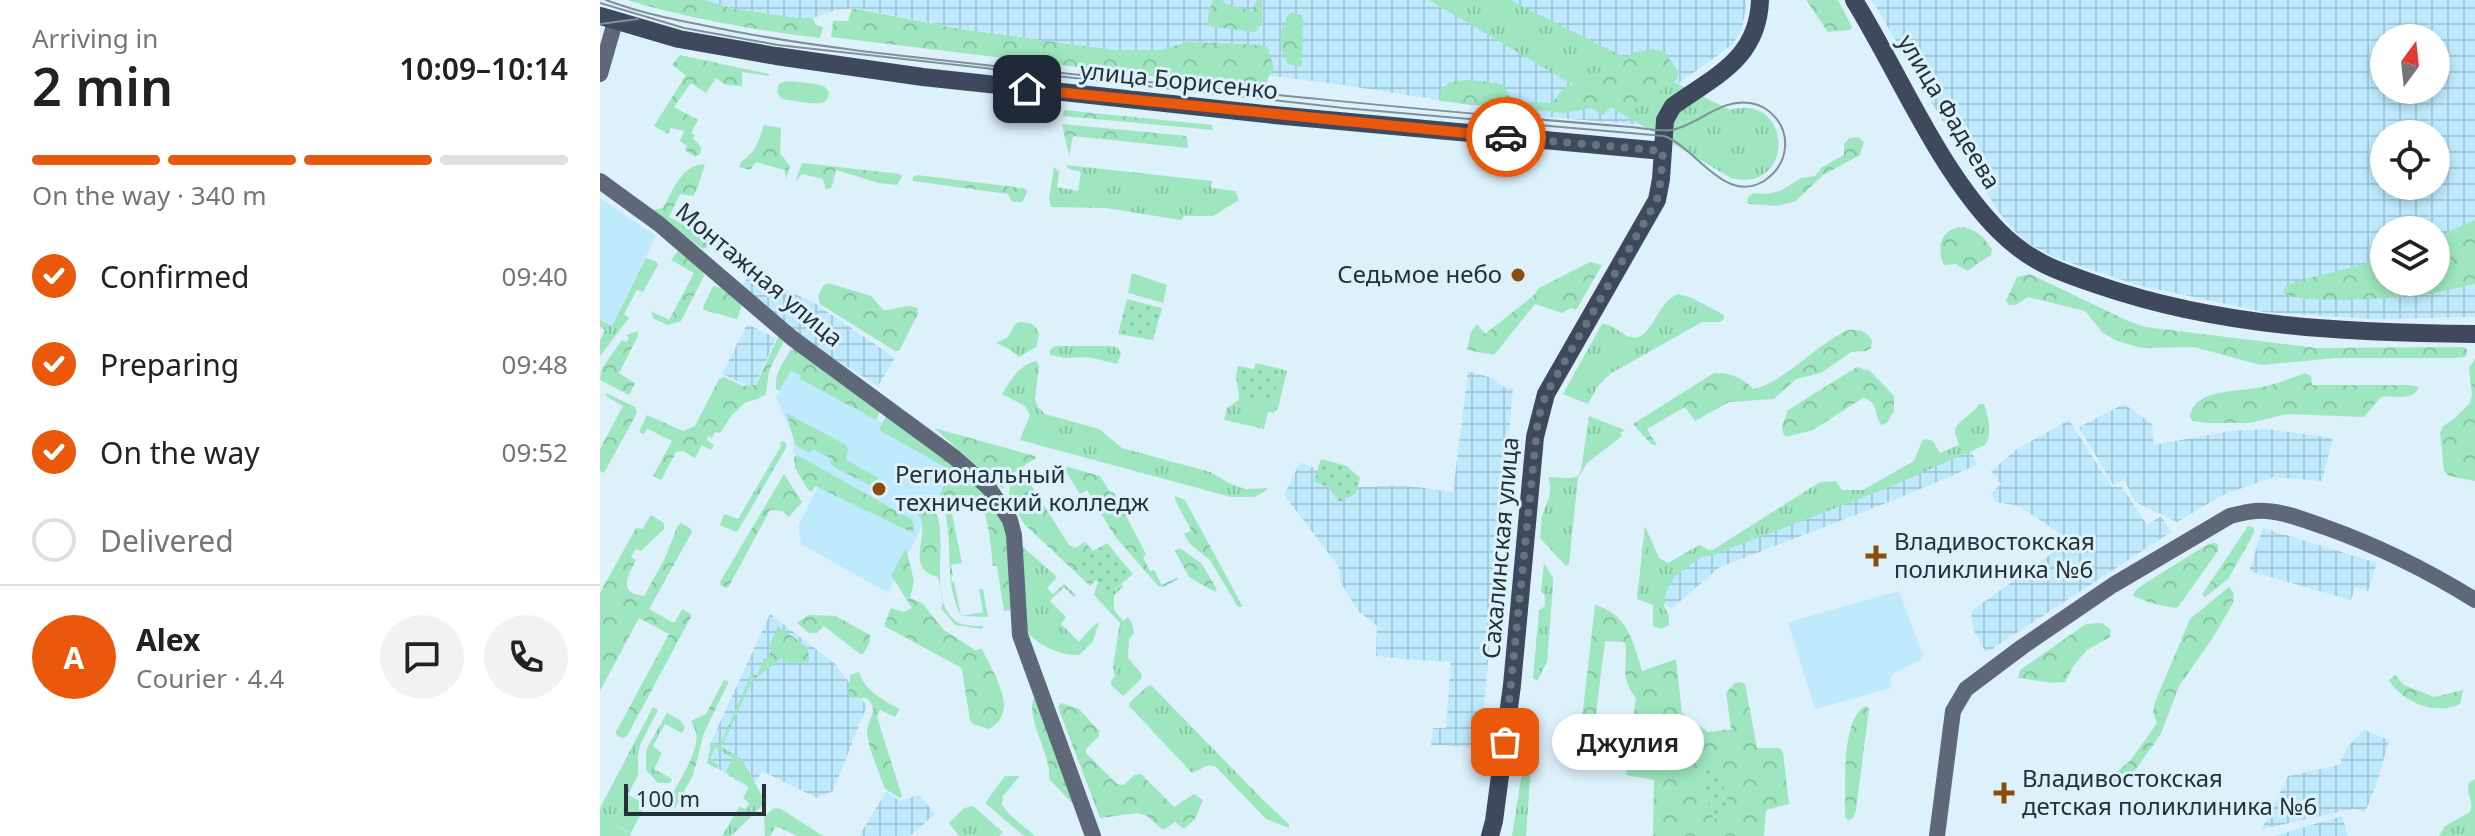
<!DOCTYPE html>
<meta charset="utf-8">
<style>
:root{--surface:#fff;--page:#f2f2f2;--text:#222;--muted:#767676;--line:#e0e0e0;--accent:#ea580c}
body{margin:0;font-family:"Noto Sans",sans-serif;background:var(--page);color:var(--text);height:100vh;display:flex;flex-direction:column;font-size:30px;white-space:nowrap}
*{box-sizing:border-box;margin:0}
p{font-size:26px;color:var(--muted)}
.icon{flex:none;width:44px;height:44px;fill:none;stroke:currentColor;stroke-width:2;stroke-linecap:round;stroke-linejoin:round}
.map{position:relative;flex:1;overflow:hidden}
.sheet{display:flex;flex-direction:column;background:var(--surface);width:600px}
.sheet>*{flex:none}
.needle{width:52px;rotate:15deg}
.fabs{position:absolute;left:1770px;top:24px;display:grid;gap:16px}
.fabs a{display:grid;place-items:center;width:80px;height:80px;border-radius:50%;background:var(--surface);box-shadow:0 4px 12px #0003;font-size:40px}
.scale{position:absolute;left:24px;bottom:20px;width:142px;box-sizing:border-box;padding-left:8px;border:4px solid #243238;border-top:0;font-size:22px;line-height:28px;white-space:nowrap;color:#243238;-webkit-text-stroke:6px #ddf1fb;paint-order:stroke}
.pin{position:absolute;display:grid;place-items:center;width:68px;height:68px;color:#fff;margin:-34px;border-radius:16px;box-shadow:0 4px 12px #0006}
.courier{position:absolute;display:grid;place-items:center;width:80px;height:80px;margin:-40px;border:6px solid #ea580c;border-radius:50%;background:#fff;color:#222;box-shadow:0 2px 10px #0007}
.bubble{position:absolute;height:56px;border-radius:28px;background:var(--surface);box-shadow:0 4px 12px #0003;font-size:26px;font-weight:600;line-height:56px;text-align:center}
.overview em{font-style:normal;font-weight:600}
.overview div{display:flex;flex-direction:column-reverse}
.overview{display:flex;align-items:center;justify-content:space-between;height:136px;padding:0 32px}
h1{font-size:52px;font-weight:600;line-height:60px}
.bar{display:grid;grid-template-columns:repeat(4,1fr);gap:12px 8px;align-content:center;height:96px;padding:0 32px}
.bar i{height:10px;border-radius:6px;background:var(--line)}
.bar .on{background:var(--accent)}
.bar p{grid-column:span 4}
.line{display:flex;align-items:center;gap:20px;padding:0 32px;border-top:2px solid var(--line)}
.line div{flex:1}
.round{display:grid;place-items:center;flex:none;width:84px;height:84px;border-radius:42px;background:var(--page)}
ol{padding:0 32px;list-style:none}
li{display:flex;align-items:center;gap:24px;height:88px}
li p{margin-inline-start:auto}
li .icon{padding:8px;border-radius:50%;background:var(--accent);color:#fff;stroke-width:4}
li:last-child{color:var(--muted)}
li i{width:44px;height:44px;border:4px solid var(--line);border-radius:50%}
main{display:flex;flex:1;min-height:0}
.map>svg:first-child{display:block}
</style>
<main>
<section class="sheet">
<div class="overview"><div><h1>2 min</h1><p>Arriving in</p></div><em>10:09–10:14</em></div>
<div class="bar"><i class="on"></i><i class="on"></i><i class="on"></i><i></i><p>On the way · 340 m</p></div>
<ol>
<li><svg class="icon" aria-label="check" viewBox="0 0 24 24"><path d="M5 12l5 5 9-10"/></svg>Confirmed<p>09:40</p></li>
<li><svg class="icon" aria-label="check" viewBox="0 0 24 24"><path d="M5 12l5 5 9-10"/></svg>Preparing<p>09:48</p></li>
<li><svg class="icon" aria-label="check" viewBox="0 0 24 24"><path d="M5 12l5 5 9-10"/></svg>On the way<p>09:52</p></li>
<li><i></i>Delivered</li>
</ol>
<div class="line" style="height:144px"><b class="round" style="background:var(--accent);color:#fff">A</b><div><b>Alex</b><p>Courier · 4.4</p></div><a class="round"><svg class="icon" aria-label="chat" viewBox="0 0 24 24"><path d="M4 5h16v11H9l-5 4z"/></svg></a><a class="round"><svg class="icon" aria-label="phone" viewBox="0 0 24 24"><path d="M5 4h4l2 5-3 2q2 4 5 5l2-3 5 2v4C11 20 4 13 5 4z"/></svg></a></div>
</section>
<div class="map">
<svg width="1875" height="836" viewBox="0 0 1875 836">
<defs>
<pattern id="industrial-grid" width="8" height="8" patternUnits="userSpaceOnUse" patternTransform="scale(2)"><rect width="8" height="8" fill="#bfeafe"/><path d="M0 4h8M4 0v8" fill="none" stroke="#a4c9da"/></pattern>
<pattern id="grass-tufts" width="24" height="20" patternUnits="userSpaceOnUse" patternTransform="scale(2)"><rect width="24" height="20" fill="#9de6bf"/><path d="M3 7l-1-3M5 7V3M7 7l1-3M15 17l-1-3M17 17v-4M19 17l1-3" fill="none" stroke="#87c6a5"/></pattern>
<pattern id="forest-crowns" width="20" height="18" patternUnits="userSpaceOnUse" patternTransform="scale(2)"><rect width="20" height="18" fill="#9de6bf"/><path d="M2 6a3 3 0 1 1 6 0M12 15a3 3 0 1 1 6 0" fill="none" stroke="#87c6a5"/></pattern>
<pattern id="park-dots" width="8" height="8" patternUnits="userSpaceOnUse" patternTransform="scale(2)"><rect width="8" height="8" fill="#9de6bf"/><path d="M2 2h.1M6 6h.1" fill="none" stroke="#87c6a5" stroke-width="1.8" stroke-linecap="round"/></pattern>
</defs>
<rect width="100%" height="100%" fill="#ddf1fb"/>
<path fill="#bfeafe" d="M0 198 56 236 12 326 0 320Z
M192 369 354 465 288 593 201 544 198 525 226 472 193 453V437L176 397Z
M1299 591 1324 658 1293 674 1291 677V688L1215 709 1188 622Z"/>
<path fill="url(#industrial-grid)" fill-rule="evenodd" d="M104 0H1146V6L1142 29 1133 44 1046 107 1045 125 946 117 743 85 580 64 360 29 256 8 236 10 213 18H197L131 8Z
M1272 0H1875V317L1774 319 1664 312 1537 285 1456 258 1423 241 1401 215 1366 161ZM1784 38H1836V90H1784ZM1784 134H1836V186H1784ZM1784 230H1836V282H1784Z
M149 274 213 302 295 358 278 386 204 340 142 287Z
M147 324 176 338 154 389 122 374Z
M868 371 895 379 903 387 913 389 880 748 831 745 833 728H846L851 662 801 659 776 656 777 626 758 611 740 581 739 567 684 495 700 462 758 487 802 485 853 492Z
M1524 404 1552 424 1554 445 1630 431 1666 429 1733 438 1722 481 1673 477 1623 495 1577 522 1535 502 1524 479 1513 485 1479 427Z
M1469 420 1511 486 1522 487 1547 525 1561 516 1571 532 1386 653 1374 631 1371 611 1461 547 1468 539 1419 506 1396 502 1391 493 1401 484 1391 471 1417 449Z
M1371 449 1377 465 1294 500 1120 567 1071 609 1062 600 1072 578 1101 554 1158 534Z
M1663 528 1777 563 1768 591 1755 587 1751 600 1649 571Z
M170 614 235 664 267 706 233 791 217 798 162 771 158 779 148 788 108 762 110 744Z
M1764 730 1789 740 1777 783 1765 812 1753 809 1662 829 1688 776 1739 765 1748 746Z
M286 792 300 801 319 795 335 814 310 836H259Z
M1742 816 1748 836H1674Z"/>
<path fill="url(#grass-tufts)" d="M829 0H910L1130 110C1193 92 1196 194 1131 178Z
M466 165 612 181 611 188 635 191 639 200 613 216H584L581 220 506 208 451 207 449 199 454 167 459 172 457 187 478 191 481 172 469 169Z
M46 258 57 262 58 265 43 292 37 290 24 314 29 318 0 356V340L5 330 0 327V320L12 326Z
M1078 294 1092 298 1124 315V319L1120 322H1102L1010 374 998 386 988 404 963 394 1002 324C1015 323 1025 341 1038 337 1053 333 1058 302 1078 294Z
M420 322 430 323 436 327 439 336 436 347 419 357 411 350 396 343 408 337 415 324Z
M456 346H511L518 348 521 354 517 364 488 357 465 358 450 355V350Z
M436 361 439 366 435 399 438 407 445 414 499 429 522 448 610 472 631 484 646 489 668 488 667 490 655 497H631L420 440 430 415 425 406 402 394C411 380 418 366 436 361Z
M681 369 687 371 678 408 674 413 668 412 664 429 624 420 627 408 639 400V394L672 402Z
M1379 404H1384C1388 416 1393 434 1385 445L1285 489 1110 556 1101 557 1074 577 1066 592 1064 606 1069 616V625L1061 629 1053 626V605L1037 599 1045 526 1059 558 1068 563 1099 545 1111 551 1220 482 1236 481 1242 490H1263L1314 461 1322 441 1326 439 1333 441 1340 453 1359 445C1358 440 1355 436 1355 431 1355 422 1374 414 1379 404Z
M989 416 1025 430 1020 433 1022 436 987 463 978 478 969 564 966 566 940 538C941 531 941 523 942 516 946 503 954 493 948 477L971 478 978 476 981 470Z
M183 441 186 443V448L139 529 136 532 120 525 124 514 138 519 181 446 180 442Z
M351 509 362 563 351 565 353 576 351 577 352 582H354L361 616 383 612 379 589H383L388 617 361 616C343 579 354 550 345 512Z
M422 546 457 577 447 588 453 594 464 584 476 595 474 597 464 587 450 601 466 617 461 624 479 642 492 627 499 622 493 641 479 655C460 656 438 645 425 630Z
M944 563 953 578V586L947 662 937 681 933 678 939 610 945 606V596L941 591Z
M498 582 509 594 522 584 523 586 514 596V610L523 621 528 617 532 623 534 633 529 639 528 658 542 674 541 679 523 696 511 685V681L515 676 513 666 520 623 494 595Z
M548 686H552L665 802 689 824V828L666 819 616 767 609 765 592 773 529 706 530 702Z
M53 707 58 710 41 743 38 752V775L13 823 31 834 30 836H0V808Z
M67 713 80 720 85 727 82 733 65 724 53 746 62 753 54 769 72 779 70 783H58L46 770V753L48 746Z
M112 742 141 758 164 799 162 806 131 836H122L139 807 146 809 149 803 143 798 149 787 126 772 132 758 115 747 110 759 118 765 117 769 107 763Z
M930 748 932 752 926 836H912L925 753 927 749Z
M1875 779V836H1839L1845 826 1870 812C1875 801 1865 794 1869 783Z
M370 806 374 807 403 832 399 836H359L349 823 363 809Z
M174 808 181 809 223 836H197L176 826 170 836H165L164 817Z"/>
<path fill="url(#forest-crowns)" d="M27 0H104L131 8 197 18H213L216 25 223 27 220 38C155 30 90 19 27 0Z
M613 0H622L626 4 652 11 657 0H662V24L655 32 608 26V15Z
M1206 0H1238L1252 27 1250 30 1228 32Z
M252 8 360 29 512 50H561L587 42 664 45 668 48 674 69 668 78 666 90 231 37 233 21H248Z
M691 12 701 15 703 19 702 64 700 67 688 64C677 49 679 25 691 12Z
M1053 49 1065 52 1078 72 1077 79 1045 102 1016 103 1002 115 991 108 964 113 840 101C838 72 880 81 899 84L904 86 911 99 927 102 951 103C964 92 959 84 980 85L987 74 1016 70C1029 52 1031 53 1053 49Z
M80 55 169 74V76L142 72V86L126 85 116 78 106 93 91 83 74 107 98 120 91 133 95 135 93 139C99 143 104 149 99 155L94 156 85 150 87 146 80 141 84 131 71 128 68 134 54 126 86 75 72 65Z
M464 110 612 125 613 130 463 116Z
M462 124 587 136 588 148 473 136 469 156Z
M164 125 181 128 180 153 190 166 186 180 185 170 156 162 150 170 139 167 141 162C156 152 158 142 164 125Z
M1258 137 1264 142 1260 155 1223 175 1196 201 1177 206 1149 204 1147 202 1149 196 1154 193 1167 194 1180 191 1201 178 1215 176 1222 167 1244 155V143L1250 138Z
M202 163 300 174 302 177 297 185 279 183 236 170 232 187 226 190 223 179 202 174 195 182Z
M105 164 97 189 93 196 80 194 69 217 113 239 110 246 103 249 51 210 63 208C74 189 81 165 105 164Z
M317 175 423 188 428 191 422 202H412L408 194 313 181V177Z
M1875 220V284C1855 288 1834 294 1814 296 1787 298 1704 305 1683 293L1685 287 1694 282 1784 259V282H1836V237Z
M1361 227C1375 228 1384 237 1392 249L1391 255 1367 271 1356 264 1344 265C1336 247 1341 229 1361 227Z
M78 251 102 270 104 276 81 321 68 325 54 319 51 311 69 320 94 273 71 260Z
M990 262 1002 265 976 310 971 308 962 313 935 304 894 355 867 350 871 332 877 324 885 334 933 296 939 288Z
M1430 274 1528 321 1545 327 1716 348 1863 347 1867 349V354L1865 357 1853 358H1736L1661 365 1594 347 1542 348 1517 341 1503 333 1485 311 1428 297 1416 305H1409L1406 301 1417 277Z
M228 283 271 296 283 310C295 311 305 303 317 308L318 314 299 351H295L220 304 218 296 223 286Z
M113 286 122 288 142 305 137 319 104 310 103 307Z
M1248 330C1259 329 1268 331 1272 341L1271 348 1267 351 1251 352 1221 373 1196 379 1174 399 1129 402 1095 421 1085 407 1047 429 1057 446 1051 444 1033 424 1114 373C1129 372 1144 378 1153 389 1182 384 1218 343 1248 330Z
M38 331V336L19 373 35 383 29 395 0 380 2 368 22 340 26 342 29 338 26 335Z
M178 337 183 340V343L169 371 166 394 158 399 146 402 132 415 120 433 115 432 112 438 108 436 107 440 114 445 111 450 102 445 95 458 83 451 76 452 61 480 53 476 72 441 48 429 43 434 39 432 47 415 83 431 95 426 119 379 124 377 143 386 156 385Z
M196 349 280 411 276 420 200 379 201 376 191 371 179 391 176 389C174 374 183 362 191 350Z
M1875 359V481L1849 476 1844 471 1840 432 1843 426 1854 419 1870 403 1872 395 1869 367Z
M1257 367 1270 371 1294 396V411L1287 423 1281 425C1274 414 1279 402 1263 398L1213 430 1186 437 1183 433 1182 426 1188 410Z
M1705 373 1711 376 1712 385H1809L1819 387C1813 402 1795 395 1781 397L1764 417 1686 414 1650 423H1607L1593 421 1590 417C1593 388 1640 392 1662 387 1677 384 1690 379 1705 373Z
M6 393 35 407 37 413 4 473 0 471V449L23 406 7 397Z
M186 413 246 445 248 449 246 460 279 478 275 488 234 467 230 463 232 459 213 449 210 453 196 446Z
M286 416 344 456 385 492 399 511 408 536 410 610 404 611 397 566H393C391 551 389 499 371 496 361 494 348 499 339 501L338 498 348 476 345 467 279 430Z
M334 428 435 456 436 458 406 478 403 489Z
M197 455 311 519 314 524 313 533 215 486 212 491 208 490 195 468 194 457Z
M468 467 500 476 510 492 514 493 546 554 543 557 550 571 554 570 562 585 578 577 577 580 563 587 558 586 514 535 487 490 480 494 465 470Z
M184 474 202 502 189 517 182 511 170 510 129 586 127 588 121 585 120 582Z
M420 475 426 477 469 545 475 548 485 542 495 553 497 579 490 586 424 524 409 496 410 482Z
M575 496 585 500 643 607H638L610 560 590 544 584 534 591 530 575 500Z
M314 497C320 501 331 505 335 511 350 539 326 600 357 622 364 626 375 626 383 626L382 629 355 625 341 608 344 603 338 577C305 569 328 539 321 520 319 513 312 510 307 506Z
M51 515 64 523V529L41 551 36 549 31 557 36 560C28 576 17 593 44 596L65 558 78 525 81 523 91 529 92 532 49 609 72 622H75L82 609 92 615 27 736 22 738 17 736 16 732 69 634 39 618 0 691V593L36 528 42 529Z
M1648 526 1654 528V533L1628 579 1604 598 1603 593Z
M1615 543 1618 545V551L1578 607 1575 608 1551 603 1533 596 1535 591 1544 584 1608 544Z
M580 548 602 564 617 590 615 592 589 577 575 551Z
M305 550 307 552 314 581 310 598 322 603 344 630 375 650 382 649C393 673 421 712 389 729L373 724 370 720 362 670 360 667 284 626 291 608 304 612 312 608 291 575Z
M1629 587 1634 593 1633 603 1612 639 1579 686 1561 734 1528 780 1514 783 1513 775 1531 760 1557 723 1553 712 1555 702 1590 619Z
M995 605C1027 613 1034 643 1042 671L1076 659 1082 713 1108 732 1131 729 1126 693 1135 683 1140 682 1145 684 1157 748H1179L1183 752 1189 804 1166 810 1164 836H1053L1054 780 1026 775 1036 698C1018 676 1029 665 1025 642L1005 641 990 763 987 766 978 753Z
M208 615 236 616 270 635V642L263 654H260L224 626 217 633H209L197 623Z
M1502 623 1511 630 1510 637 1487 650 1474 665 1465 682 1452 683 1418 678 1420 670 1486 624Z
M178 626 208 648 209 662 188 663 182 658 152 681 122 746 120 745 151 675H157L164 659H168L171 650 169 647Z
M259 672C264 690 284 701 300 709L295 717 280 710 277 717 302 796 300 798 285 789C280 775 268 747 267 733 267 719 281 709 266 698H253L249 695 250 675Z
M1795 675 1804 685 1834 697 1863 690 1860 704C1837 716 1801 702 1789 680Z
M124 680 129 681 104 733 93 775 75 808 68 801C77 785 100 751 96 733 95 729 93 725 91 721L106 714Z
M435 696 474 802 472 803 449 779C452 754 423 716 435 696Z
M461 703 479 709 499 731V736L486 749V753L517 784 524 785 534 775 541 774 574 807 594 794 603 800 595 819 584 829 575 822 563 830 547 816 538 813 500 818 458 707Z
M1266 706 1269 709 1256 810 1253 818 1248 821 1245 816C1246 791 1240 718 1266 706Z
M405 776H420L403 796 402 805 409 814 435 836H424L385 803Z"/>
<path fill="url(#park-dots)" d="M527 299 562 308 553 340 518 334Z
M656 363 681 369 672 403 639 394 636 377 638 366 654 369Z
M721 459 747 466 760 478 756 493 739 502 731 489 714 481Z
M507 543 533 574 509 594 478 560Z
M1118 767 1131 814 1113 819 1100 772Z"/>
<path fill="#9de6bf" d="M186 81C194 82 220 83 225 87 231 92 229 101 222 103 214 105 191 100 182 99 177 94 176 91 179 84Z
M532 273 567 285 563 303 528 293Z
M28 795 46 804 31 833 13 823Z"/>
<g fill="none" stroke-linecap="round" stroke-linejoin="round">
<path stroke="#5e6878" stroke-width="16" d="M0 74 15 22
M0 181 59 224 192 338 354 457 389 488 410 520 414 535 420 635 493 836
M1337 836 1353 711 1366 689 1422 647 1513 585 1630 516C1642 513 1653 510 1666 511 1686 512 1707 521 1725 527 1778 546 1827 570 1875 600"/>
<path stroke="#3e495d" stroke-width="18" d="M1254 0C1299 73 1339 171 1399 231 1430 262 1457 271 1498 285 1620 327 1747 333 1875 334
M0 16 79 39 176 56 323 77 674 115 1063 151
M890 836 894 821 912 685 935 437 946 394 1057 200 1061 179 1065 120 1073 106C1115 76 1158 59 1160 0"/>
<path stroke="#7f9098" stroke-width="2" d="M0 3 84 28 178 45 744 108 1064 136C1096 147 1124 205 1164 181 1176 173 1184 161 1185 147 1187 125 1170 106 1150 103 1121 98 1098 125 1072 130 1060 132 1043 128 1031 127 828 111 625 90 423 69 324 58 225 49 127 30 86 22 46 15 6 0
M0 24 38 19"/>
</g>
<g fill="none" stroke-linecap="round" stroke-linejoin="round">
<path stroke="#65757c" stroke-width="8" stroke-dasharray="0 14.4" d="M905 742 938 419 946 394 1057 200 1061 179 1063 151 906 137"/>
<path stroke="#ea580c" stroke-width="10" d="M427 89 906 137"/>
</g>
<g fill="#8a4d0d" stroke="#ddf1fb" stroke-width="3">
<circle cx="918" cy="275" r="8"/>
<circle cx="279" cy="489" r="8"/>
<path d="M1272 544h8v8h8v8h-8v8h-8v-8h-8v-8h8z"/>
<path d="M1400 781h8v8h8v8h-8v8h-8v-8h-8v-8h8z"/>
</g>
<g text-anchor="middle" stroke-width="6" stroke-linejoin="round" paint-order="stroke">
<g font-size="24" fill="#243238" stroke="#ddf1fb">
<text transform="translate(579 81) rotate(6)" y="8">улица Борисенко</text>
<text transform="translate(1349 112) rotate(59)" y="8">улица Фадеева</text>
<text transform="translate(159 275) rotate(40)" y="8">Монтажная улица</text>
<text transform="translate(901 548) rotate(-85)" y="8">Сахалинская улица</text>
</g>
<g font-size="24" fill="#243238" stroke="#ddf1fb" text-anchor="start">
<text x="902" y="283" text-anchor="end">Седьмое небо</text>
<text x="295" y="483">Региональный<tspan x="295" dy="28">технический колледж</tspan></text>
<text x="1294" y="550">Владивостокская<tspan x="1294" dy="28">поликлиника №6</tspan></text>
<text x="1422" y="787">Владивостокская<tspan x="1422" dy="28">детская поликлиника №6</tspan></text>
</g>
</g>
</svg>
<div class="fabs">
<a><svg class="needle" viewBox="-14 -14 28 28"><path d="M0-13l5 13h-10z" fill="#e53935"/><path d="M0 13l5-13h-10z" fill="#767676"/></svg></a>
<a><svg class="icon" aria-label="locate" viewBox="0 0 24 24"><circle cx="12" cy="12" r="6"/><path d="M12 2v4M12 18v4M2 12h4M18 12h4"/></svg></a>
<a><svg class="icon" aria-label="layers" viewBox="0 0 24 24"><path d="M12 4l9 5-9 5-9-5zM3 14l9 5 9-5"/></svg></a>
</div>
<div class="scale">100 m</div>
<div class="pin" style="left:905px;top:742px;background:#ea580c"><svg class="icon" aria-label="bag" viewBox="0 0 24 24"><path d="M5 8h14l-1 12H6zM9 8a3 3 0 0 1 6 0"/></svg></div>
<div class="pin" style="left:427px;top:89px;background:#1f2937"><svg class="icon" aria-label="home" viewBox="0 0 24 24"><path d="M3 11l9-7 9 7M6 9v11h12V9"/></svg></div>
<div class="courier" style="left:906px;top:137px"><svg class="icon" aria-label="car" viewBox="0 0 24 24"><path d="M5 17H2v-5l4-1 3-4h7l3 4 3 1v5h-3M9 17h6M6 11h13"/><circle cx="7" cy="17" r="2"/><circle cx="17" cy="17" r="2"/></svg></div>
<div class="bubble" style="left:952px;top:714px;width:152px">Джулия</div>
</div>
</main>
